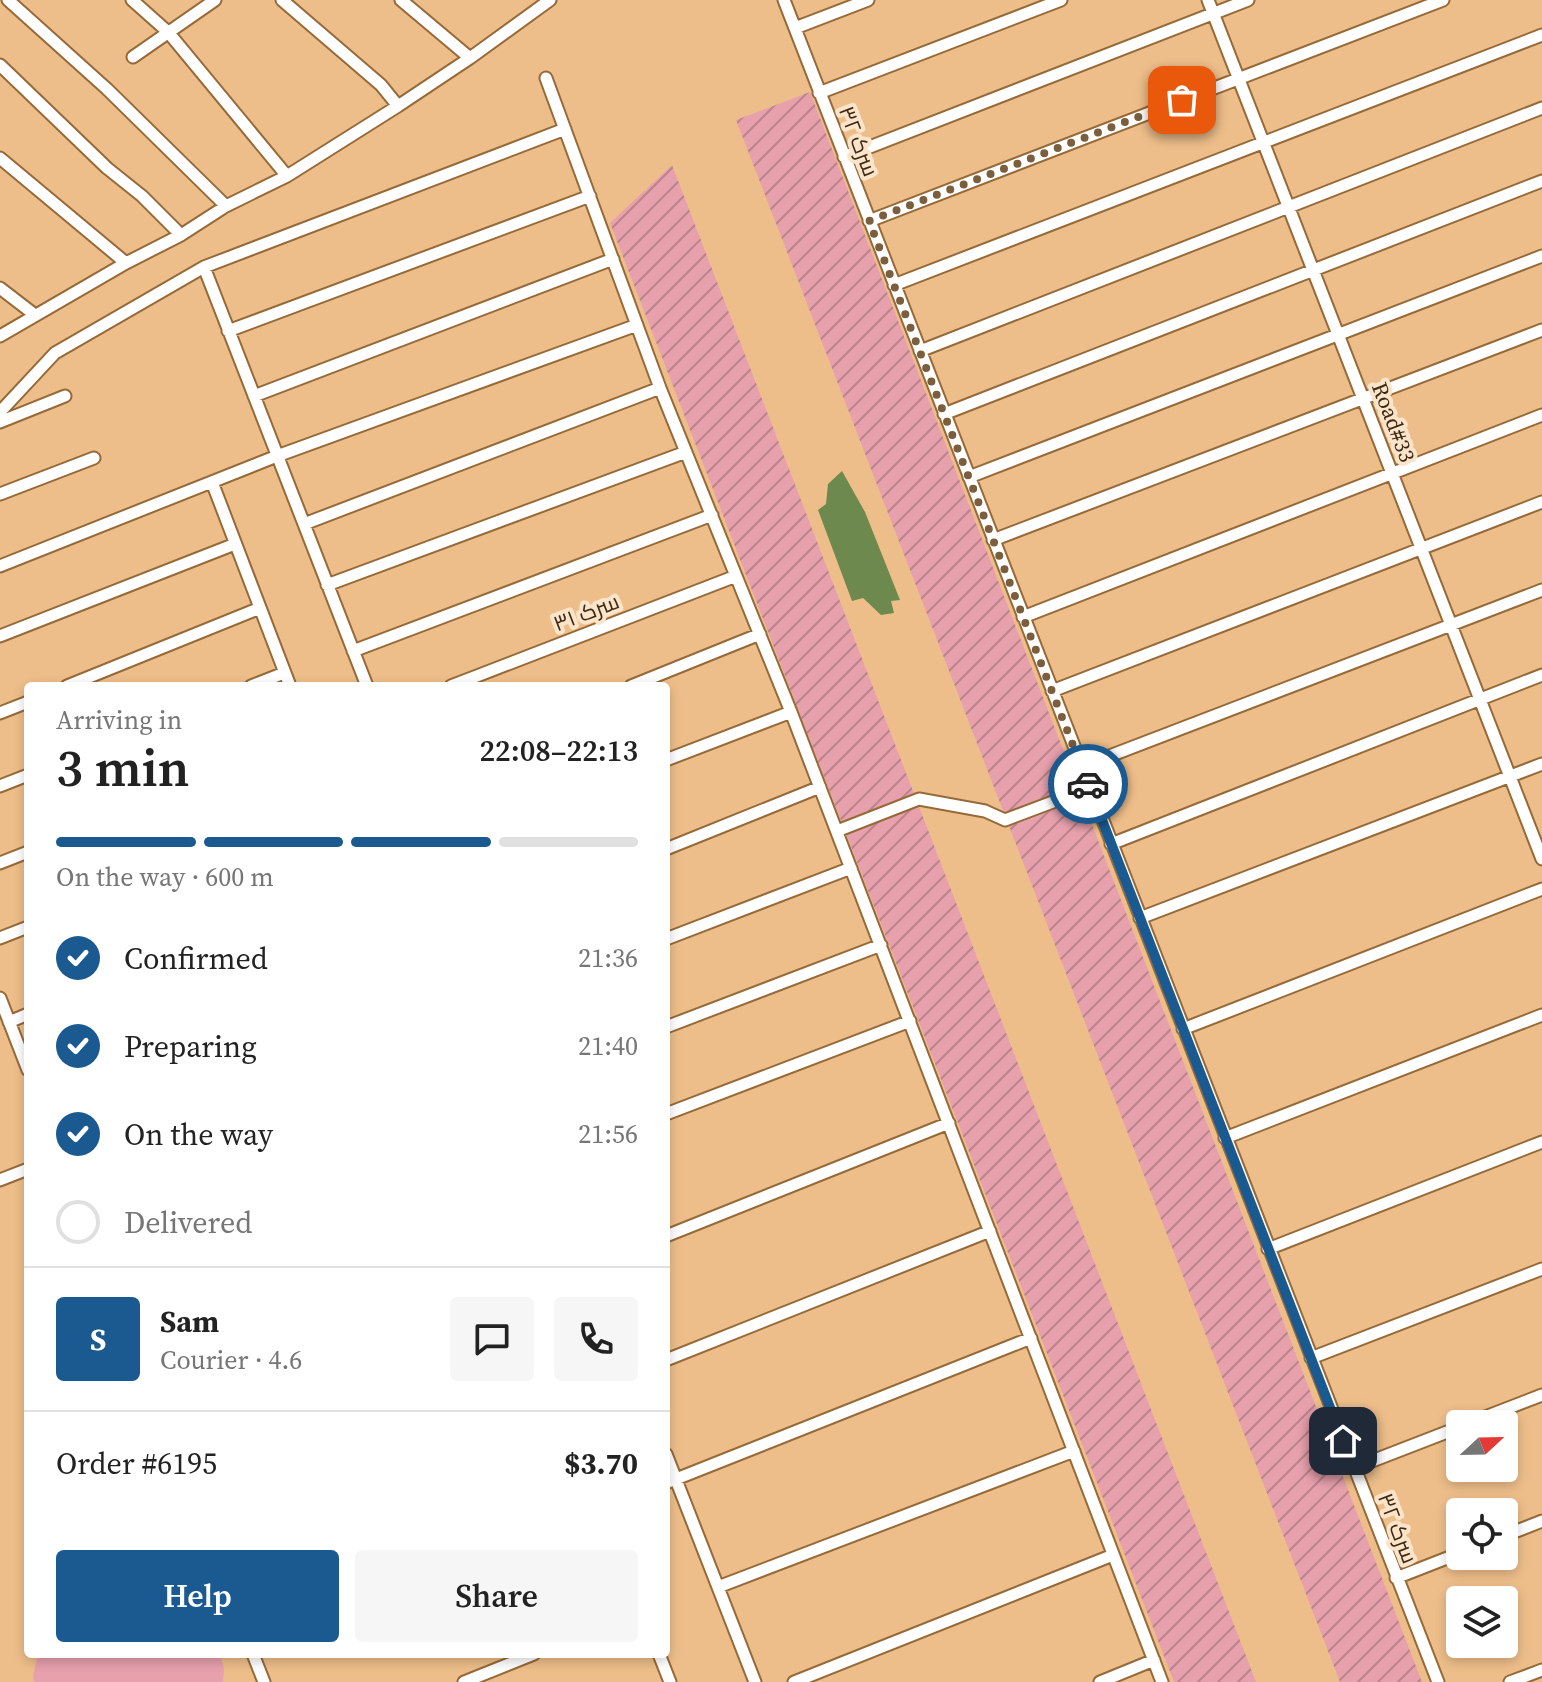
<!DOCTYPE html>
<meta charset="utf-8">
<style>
:root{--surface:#fff;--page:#f6f6f6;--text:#222;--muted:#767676;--line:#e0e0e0;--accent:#1a5a90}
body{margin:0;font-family:"Source Serif 4",Cairo,serif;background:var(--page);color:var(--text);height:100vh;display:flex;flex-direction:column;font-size:30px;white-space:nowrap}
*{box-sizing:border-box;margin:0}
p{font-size:26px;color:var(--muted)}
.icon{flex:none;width:44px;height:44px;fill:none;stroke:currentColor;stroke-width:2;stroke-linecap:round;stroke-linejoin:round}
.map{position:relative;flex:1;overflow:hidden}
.drawer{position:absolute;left:24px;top:682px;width:646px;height:976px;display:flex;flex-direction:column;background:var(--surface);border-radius:8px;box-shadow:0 4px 12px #0003}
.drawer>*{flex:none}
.needle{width:52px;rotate:68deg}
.tools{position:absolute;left:1446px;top:1410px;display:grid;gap:16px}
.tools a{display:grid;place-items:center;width:72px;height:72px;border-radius:8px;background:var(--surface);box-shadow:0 4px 12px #0003;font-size:40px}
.pin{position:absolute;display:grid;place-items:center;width:68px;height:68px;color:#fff;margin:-34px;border-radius:16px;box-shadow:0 4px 12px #0006}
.courier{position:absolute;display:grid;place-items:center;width:80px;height:80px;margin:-40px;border:6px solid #1a5a90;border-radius:50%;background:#fff;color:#222;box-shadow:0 2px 10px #0007}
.overview em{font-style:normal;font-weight:600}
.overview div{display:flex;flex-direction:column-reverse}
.overview{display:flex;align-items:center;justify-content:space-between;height:136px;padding:0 32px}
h1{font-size:52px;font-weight:600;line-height:60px}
.bar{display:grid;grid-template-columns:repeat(4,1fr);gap:12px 8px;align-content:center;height:96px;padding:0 32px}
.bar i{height:10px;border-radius:6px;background:var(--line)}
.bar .current{background:var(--accent)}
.bar p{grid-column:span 4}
.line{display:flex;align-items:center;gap:20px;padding:0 32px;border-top:2px solid var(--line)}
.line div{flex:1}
.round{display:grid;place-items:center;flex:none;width:84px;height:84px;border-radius:8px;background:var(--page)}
ol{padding:0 32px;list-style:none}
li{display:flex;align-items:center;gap:24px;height:88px}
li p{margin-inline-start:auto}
li .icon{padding:8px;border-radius:50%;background:var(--accent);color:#fff;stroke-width:4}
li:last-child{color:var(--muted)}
li i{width:44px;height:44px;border:4px solid var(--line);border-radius:50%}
.primary-button{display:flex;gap:16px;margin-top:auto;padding:16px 32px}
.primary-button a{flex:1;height:92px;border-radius:8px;background:var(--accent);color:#fff;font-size:32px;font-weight:600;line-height:92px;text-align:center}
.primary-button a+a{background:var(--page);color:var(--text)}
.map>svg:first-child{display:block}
</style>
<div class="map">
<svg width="1542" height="1682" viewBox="0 0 1542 1682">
<defs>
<pattern id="garden-furrows" width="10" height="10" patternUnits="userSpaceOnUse" patternTransform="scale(2)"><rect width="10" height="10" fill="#e7a1ad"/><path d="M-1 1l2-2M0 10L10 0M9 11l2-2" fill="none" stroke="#bc838c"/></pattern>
</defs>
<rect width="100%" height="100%" fill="#eebe8a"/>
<path fill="#e7a1ad" d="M38 1654H220L224 1669 223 1682H34L33 1676Z"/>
<path fill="url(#garden-furrows)" d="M810 92 1422 1682H1340L736 120Z
M672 165 1256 1682H1174L610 223Z"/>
<path fill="#6e894d" d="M842 471 865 512 900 600 891 601 894 613 881 615 863 598 852 601 818 510 826 504 828 484Z"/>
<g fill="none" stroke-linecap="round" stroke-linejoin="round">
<g stroke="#966a38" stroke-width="15">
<path id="minor" d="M8 0 107 89 226 206
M132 0 168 32 287 176
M282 0 381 85 398 106
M401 0 470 58
M784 0 1438 1682
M1208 0 1542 859
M795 28 868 0
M133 57 215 0
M0 65 107 168 142 196 181 235
M546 78 660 388 791 712 1162 1682
M819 93 1061 0
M844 157 1248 0
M0 158 126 263
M869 221 1443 0
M204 267 367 686
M894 285 1542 35
M0 288 35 315
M228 331 590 196
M0 336 126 263 181 235 226 206 287 176 398 106 470 58 550 0
M920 351 1542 108
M254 396 613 259
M0 412 55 353 204 267 565 129
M944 414 1542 181
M0 422 65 396
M969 477 1542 256
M212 482 290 686
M0 494 94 458
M304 524 660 388
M993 540 1542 330
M0 566 277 456 637 325
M327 585 686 452
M1023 617 1542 415
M0 636 235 544
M353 651 712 515
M67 686 260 608
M251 686 284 673
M451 686 736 576
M631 686 760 634
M1052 691 1542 502
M0 713 28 702
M666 760 791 712
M1081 767 1542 590
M0 786 28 775
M837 831 919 799 985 811 1005 820 1090 788
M1111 844 1542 675
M666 849 820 787
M0 863 28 852
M1140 918 1542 764
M0 938 28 927
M666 939 851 868
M0 998 28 1070
M9 1022 28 1014
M666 1027 881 945
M1183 1029 1542 889
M666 1114 910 1021
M1225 1138 1542 1015
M0 1180 28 1169
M666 1236 949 1123
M1268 1249 1542 1142
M1311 1358 1542 1269
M666 1360 990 1231
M1467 1424 1542 1395
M666 1454 755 1682
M1354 1468 1460 1427
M666 1483 1031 1338
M1504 1536 1542 1521
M1396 1578 1460 1553
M718 1587 1074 1451
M253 1654 264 1682
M659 1654 670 1682
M464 1682 534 1654
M794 1682 1113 1555
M1100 1682 1154 1660
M1510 1682 1542 1670"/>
</g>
<use href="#minor" stroke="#fff" stroke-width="11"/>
</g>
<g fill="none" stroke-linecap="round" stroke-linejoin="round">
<path stroke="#7a5e3d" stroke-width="8" stroke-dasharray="0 14.4" d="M1088 784 869 221 1182 100"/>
<path stroke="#1a5a90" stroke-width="10" d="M1088 784 1343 1441"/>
</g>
<g text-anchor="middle" stroke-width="8" stroke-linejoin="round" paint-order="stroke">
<g font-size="22" fill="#3c2a14" stroke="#fce4ca">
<text transform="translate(859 141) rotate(69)" y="8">سرک ۳۲</text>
<text transform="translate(1394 422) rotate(69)" y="8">Road#33</text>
<text transform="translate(586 612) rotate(-21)" y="8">سرک ۳۱</text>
<text transform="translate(1398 1528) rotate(69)" y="8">سرک ۳۲</text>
</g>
</g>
</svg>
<div class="tools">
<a><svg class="needle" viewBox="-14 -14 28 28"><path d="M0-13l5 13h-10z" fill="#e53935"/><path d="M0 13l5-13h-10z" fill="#767676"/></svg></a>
<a><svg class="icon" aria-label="locate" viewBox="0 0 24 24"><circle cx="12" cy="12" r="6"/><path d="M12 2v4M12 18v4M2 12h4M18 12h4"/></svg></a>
<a><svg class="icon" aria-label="layers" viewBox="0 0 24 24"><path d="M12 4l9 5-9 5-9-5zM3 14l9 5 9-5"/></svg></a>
</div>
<div class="pin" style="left:1182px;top:100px;background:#ea580c"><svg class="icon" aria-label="bag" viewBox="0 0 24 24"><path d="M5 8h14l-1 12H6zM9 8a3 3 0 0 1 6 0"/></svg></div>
<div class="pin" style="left:1343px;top:1441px;background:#1f2937"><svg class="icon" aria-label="home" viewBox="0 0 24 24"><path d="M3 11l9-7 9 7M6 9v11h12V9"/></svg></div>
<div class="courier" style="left:1088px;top:784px"><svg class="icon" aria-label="car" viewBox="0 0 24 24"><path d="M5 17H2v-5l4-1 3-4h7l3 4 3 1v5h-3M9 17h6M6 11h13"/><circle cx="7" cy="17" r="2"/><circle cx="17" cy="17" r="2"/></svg></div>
<section class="drawer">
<div class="overview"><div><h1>3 min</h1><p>Arriving in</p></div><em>22:08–22:13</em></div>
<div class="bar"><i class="current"></i><i class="current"></i><i class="current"></i><i></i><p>On the way · 600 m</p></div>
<ol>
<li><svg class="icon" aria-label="check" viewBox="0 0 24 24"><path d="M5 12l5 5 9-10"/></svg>Confirmed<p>21:36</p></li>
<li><svg class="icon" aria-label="check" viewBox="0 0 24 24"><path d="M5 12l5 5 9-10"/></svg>Preparing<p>21:40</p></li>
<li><svg class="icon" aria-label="check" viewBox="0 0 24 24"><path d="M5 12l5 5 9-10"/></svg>On the way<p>21:56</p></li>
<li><i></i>Delivered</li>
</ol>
<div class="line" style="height:144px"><b class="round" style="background:var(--accent);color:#fff">S</b><div><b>Sam</b><p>Courier · 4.6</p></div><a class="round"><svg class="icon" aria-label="chat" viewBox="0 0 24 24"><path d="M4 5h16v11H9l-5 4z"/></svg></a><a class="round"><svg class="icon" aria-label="phone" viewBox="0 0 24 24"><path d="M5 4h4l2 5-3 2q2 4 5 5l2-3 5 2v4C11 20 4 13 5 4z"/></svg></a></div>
<div class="line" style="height:104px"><div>Order #6195</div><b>$3.70</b></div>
<div class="primary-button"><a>Help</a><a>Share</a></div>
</section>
</div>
